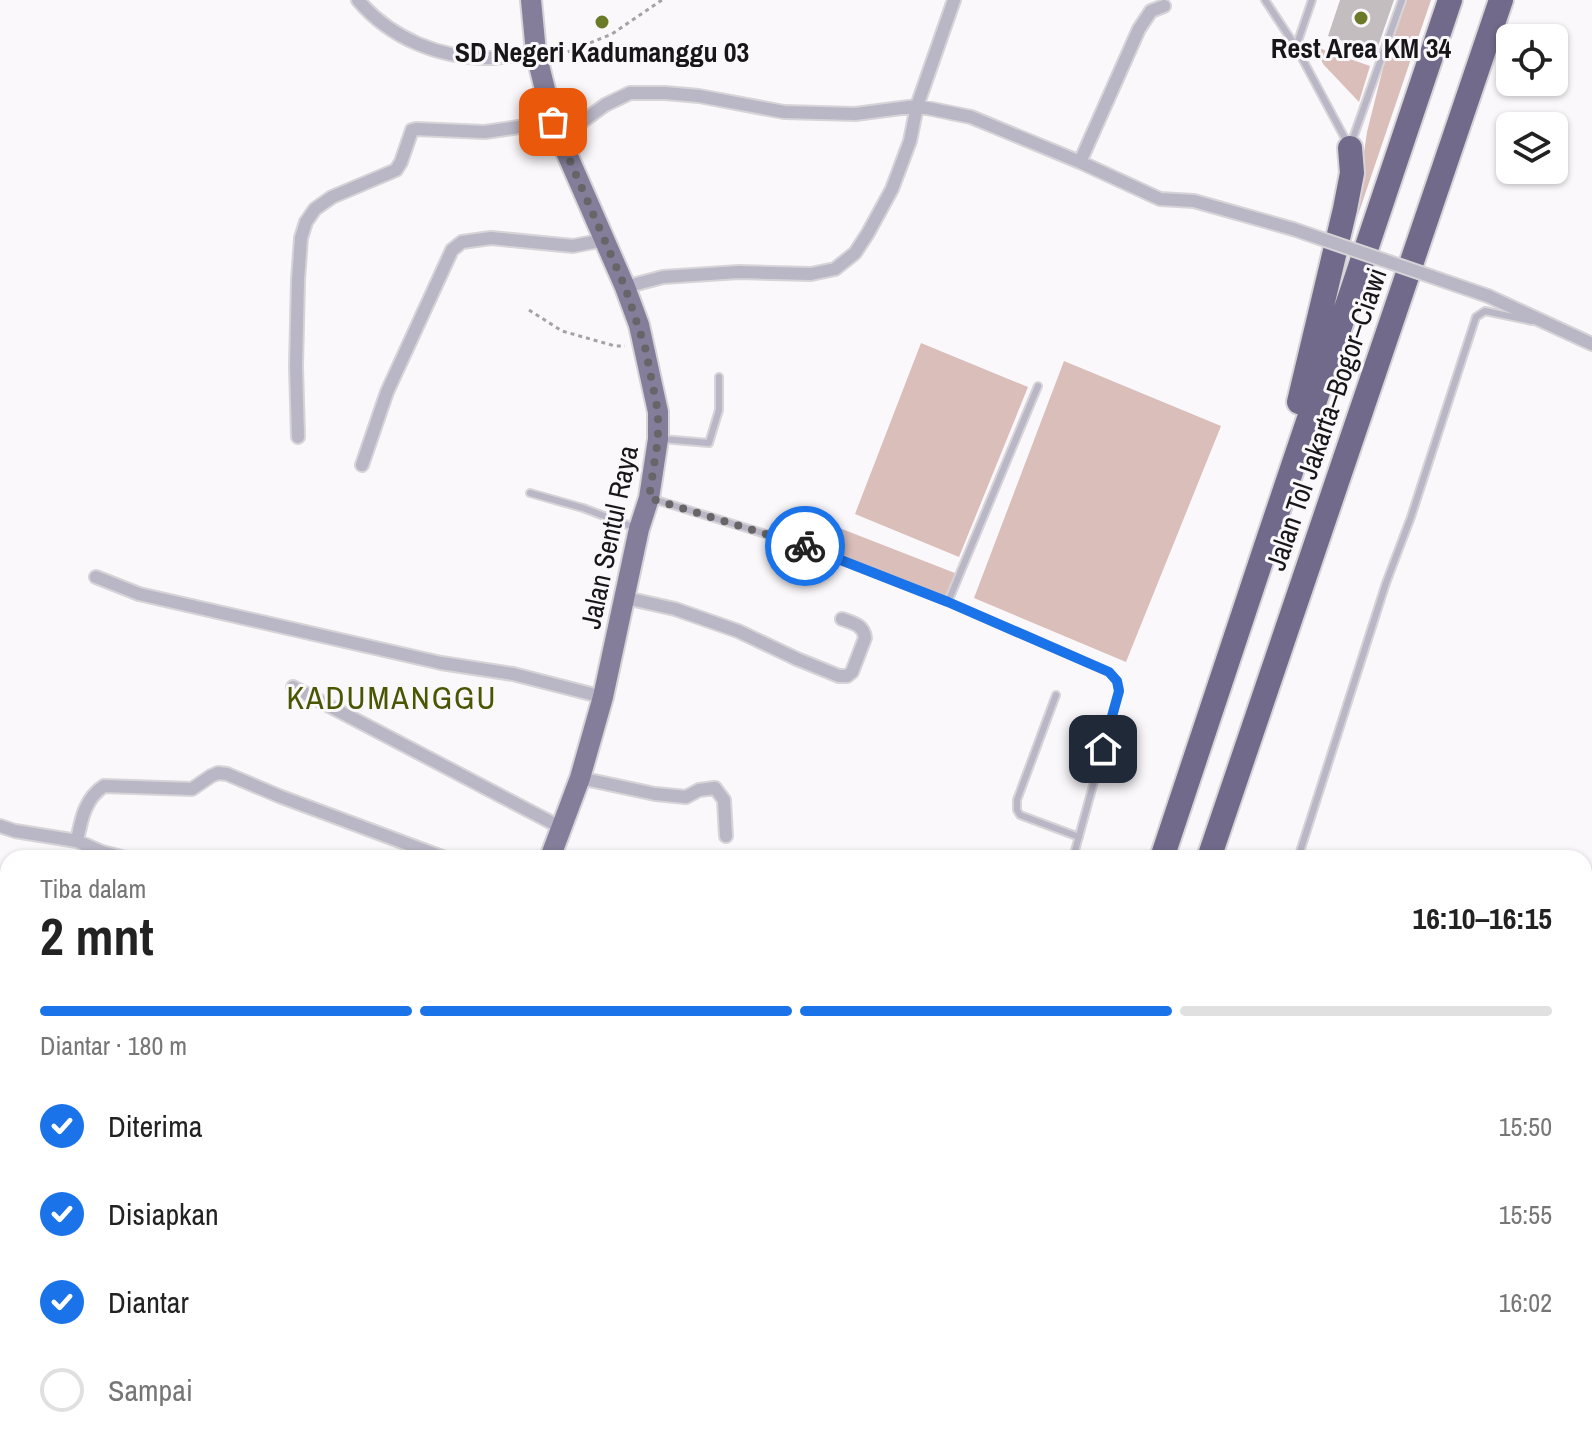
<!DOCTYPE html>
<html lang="id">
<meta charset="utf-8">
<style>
:root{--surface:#fff;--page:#f2f2f2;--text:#222;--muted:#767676;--line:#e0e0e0;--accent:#1a73e8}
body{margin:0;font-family:"Archivo Narrow",sans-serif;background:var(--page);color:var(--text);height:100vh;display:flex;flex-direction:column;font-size:30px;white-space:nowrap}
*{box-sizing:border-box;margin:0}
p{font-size:26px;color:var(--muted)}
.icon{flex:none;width:44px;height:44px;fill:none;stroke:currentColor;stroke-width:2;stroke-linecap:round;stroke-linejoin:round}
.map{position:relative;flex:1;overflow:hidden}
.details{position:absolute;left:0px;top:850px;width:1592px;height:600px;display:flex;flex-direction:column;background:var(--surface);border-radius:24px 24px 0 0;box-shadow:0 2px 6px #0004}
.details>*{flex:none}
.buttons{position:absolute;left:1496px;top:24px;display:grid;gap:16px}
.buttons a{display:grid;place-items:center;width:72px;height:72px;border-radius:12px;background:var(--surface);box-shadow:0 2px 6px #0004;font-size:40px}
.pin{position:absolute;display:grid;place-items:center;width:68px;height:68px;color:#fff;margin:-34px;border-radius:16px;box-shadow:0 4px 12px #0006}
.courier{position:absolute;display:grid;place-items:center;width:80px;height:80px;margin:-40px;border:6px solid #1a73e8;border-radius:50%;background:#fff;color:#222;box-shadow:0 2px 10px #0007}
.head em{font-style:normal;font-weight:800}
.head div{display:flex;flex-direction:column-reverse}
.head{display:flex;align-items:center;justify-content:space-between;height:136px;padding:0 40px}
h1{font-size:52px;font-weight:800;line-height:60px}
.bar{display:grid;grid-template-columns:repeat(4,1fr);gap:12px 8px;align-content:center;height:96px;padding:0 40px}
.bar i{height:10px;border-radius:6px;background:var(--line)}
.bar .on{background:var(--accent)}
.bar p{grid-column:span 4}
ol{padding:0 40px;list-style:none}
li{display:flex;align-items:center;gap:24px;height:88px}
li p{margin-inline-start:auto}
li .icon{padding:8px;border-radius:50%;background:var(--accent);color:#fff;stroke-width:4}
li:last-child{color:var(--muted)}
li i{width:44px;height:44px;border:4px solid var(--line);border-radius:50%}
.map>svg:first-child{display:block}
</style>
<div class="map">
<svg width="1592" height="1450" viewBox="0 0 1592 1450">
<rect width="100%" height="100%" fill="#fbf8fc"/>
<path fill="#dabeba" d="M1407 0H1431L1358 215 1350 212 1361 173 1367 132 1383 68Z
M1316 47 1370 66 1359 102 1323 64Z
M921 343 1028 387 959 557 855 514Z
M1064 361 1221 426 1126 662 974 598Z
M824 522 960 575 948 602 811 548Z"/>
<path fill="#c3bdbf" d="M1340 0H1394L1376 52 1328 36Z"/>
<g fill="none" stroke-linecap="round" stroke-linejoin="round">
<g stroke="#d7d4d8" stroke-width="10">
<path id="service" d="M1265 0 1296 47 1348 144
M1296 47 1312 0
M1351 144 1402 0
M662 439 709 443 719 410V377
M530 493 583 508 636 528
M653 499 811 548 948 602 1109 672 1117 681 1119 691 1073 858
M811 548 824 522
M948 602 1038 386
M1056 695 1017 800V810L1020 815 1079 837
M1298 858 1386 583 1411 517 1476 317 1485 311 1532 321
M0 1196 8 1200
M0 1355 8 1339
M944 1450 945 1442
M1155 1450 1156 1442"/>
</g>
<g stroke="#d7d4d8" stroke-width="16">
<path id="minor" d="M358 0C391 39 441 59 492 58 506 57 521 54 536 53
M558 136 579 124 605 105 630 93H665L699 96 784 112 855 114 917 106 971 117 1080 162 1160 199 1194 201 1293 229
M1080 162 1139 29 1151 11 1164 6
M625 287 663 277 739 272 811 274 835 269 855 253 868 233 892 189 910 141 917 106 954 0
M1488 296 1592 344
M298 437 296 366 298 280 301 238 306 222 315 209 332 197 396 170 401 162 412 130 416 129 485 132 553 122
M362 465 387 392 452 250 462 242 491 238 573 246 604 240
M96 577 139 594 441 663 513 674 603 697
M626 598 675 609 738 631 797 659 839 676H847L852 672 865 638C864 625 853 623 842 619
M293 687 562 828
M580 778 655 794 686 797 699 790 715 788 724 800 726 836
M0 826 15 831 77 841 102 852 125 858
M77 841C81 820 85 798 104 786L192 789 211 776 218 773 227 774 279 796 445 858"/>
</g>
<g stroke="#d7d4d8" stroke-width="24">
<path id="primary" d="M531 0 536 53 553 122 625 287 639 325 658 412V439L649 498 639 529 603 697 580 778 550 858
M448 1450 449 1442"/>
</g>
<g stroke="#d7d4d8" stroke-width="28">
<path id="motorway" d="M1299 402 1345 209 1352 173 1350 148
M1162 858 1265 549 1450 0
M1209 858 1501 0
M1020 1450 1021 1442
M1073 1450 1074 1442"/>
</g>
<path stroke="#a5a2a5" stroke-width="3" stroke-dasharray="4 4" stroke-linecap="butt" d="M553 58 612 34 662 0
M529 310 562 331 615 346H625
M709 1450 710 1442"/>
<use href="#service" stroke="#b9b6c6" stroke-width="6"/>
<use href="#minor" stroke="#b9b6c6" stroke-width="12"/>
<use href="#primary" stroke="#847e9a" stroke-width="20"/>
<use href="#motorway" stroke="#716a8a" stroke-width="24"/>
<g stroke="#d7d4d8" stroke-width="16" stroke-linecap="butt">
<path id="minor-bridge" d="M1293 229 1488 296"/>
</g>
<use href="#minor-bridge" stroke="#b9b6c6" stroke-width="12"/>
</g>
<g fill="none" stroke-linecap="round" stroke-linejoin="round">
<path stroke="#676568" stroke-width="8" stroke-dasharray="0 14.4" d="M553 122 625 287 645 347 658 412V439L649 498 805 546"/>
<path stroke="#1a73e8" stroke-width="10" d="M805 546 948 602 1109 672 1117 681 1119 691 1103 749"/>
</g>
<g fill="#6a7a28" stroke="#fbf8fc" stroke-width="3">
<circle cx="1361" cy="18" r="8"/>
<circle cx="602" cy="22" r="8"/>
</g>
<g text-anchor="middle" stroke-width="6" stroke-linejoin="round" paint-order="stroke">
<g font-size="28" font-weight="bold" fill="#181618" stroke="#fbf8fc">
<text x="1361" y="58">Rest Area KM 34</text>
<text x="602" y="62">SD Negeri Kadumanggu 03</text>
</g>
<g font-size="28" fill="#181618" stroke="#fbf8fc">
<text transform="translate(1326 419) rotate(-71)" y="10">Jalan Tol Jakarta–Bogor–Ciawi</text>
<text transform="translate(609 537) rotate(-78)" y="10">Jalan Sentul Raya</text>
</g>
<g font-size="32" letter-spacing="2" fill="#495702" stroke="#fbf8fc">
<text x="392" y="709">KADUMANGGU</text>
</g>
</g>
</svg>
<div class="buttons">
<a><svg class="icon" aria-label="locate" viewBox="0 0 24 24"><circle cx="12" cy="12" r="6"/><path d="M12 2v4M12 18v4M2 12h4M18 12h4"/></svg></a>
<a><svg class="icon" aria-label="layers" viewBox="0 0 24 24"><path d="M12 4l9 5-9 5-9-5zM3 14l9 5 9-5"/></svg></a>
</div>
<div class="pin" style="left:553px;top:122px;background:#ea580c"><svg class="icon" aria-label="bag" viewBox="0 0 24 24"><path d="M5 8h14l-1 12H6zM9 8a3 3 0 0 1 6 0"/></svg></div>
<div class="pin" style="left:1103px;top:749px;background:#1f2937"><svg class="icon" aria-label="home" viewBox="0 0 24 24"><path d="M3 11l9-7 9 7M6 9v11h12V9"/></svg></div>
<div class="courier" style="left:805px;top:546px"><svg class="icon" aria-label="bike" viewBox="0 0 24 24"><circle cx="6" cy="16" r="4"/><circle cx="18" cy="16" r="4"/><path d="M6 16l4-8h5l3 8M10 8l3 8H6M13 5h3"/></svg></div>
<section class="details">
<div class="head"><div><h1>2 mnt</h1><p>Tiba dalam</p></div><em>16:10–16:15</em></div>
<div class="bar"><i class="on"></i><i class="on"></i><i class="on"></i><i></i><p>Diantar · 180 m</p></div>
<ol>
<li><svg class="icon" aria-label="check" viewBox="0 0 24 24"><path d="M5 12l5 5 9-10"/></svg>Diterima<p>15:50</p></li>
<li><svg class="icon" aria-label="check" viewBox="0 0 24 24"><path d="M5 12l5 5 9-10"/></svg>Disiapkan<p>15:55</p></li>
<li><svg class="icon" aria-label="check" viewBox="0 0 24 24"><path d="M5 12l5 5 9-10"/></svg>Diantar<p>16:02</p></li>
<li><i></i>Sampai</li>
</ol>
</section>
</div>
